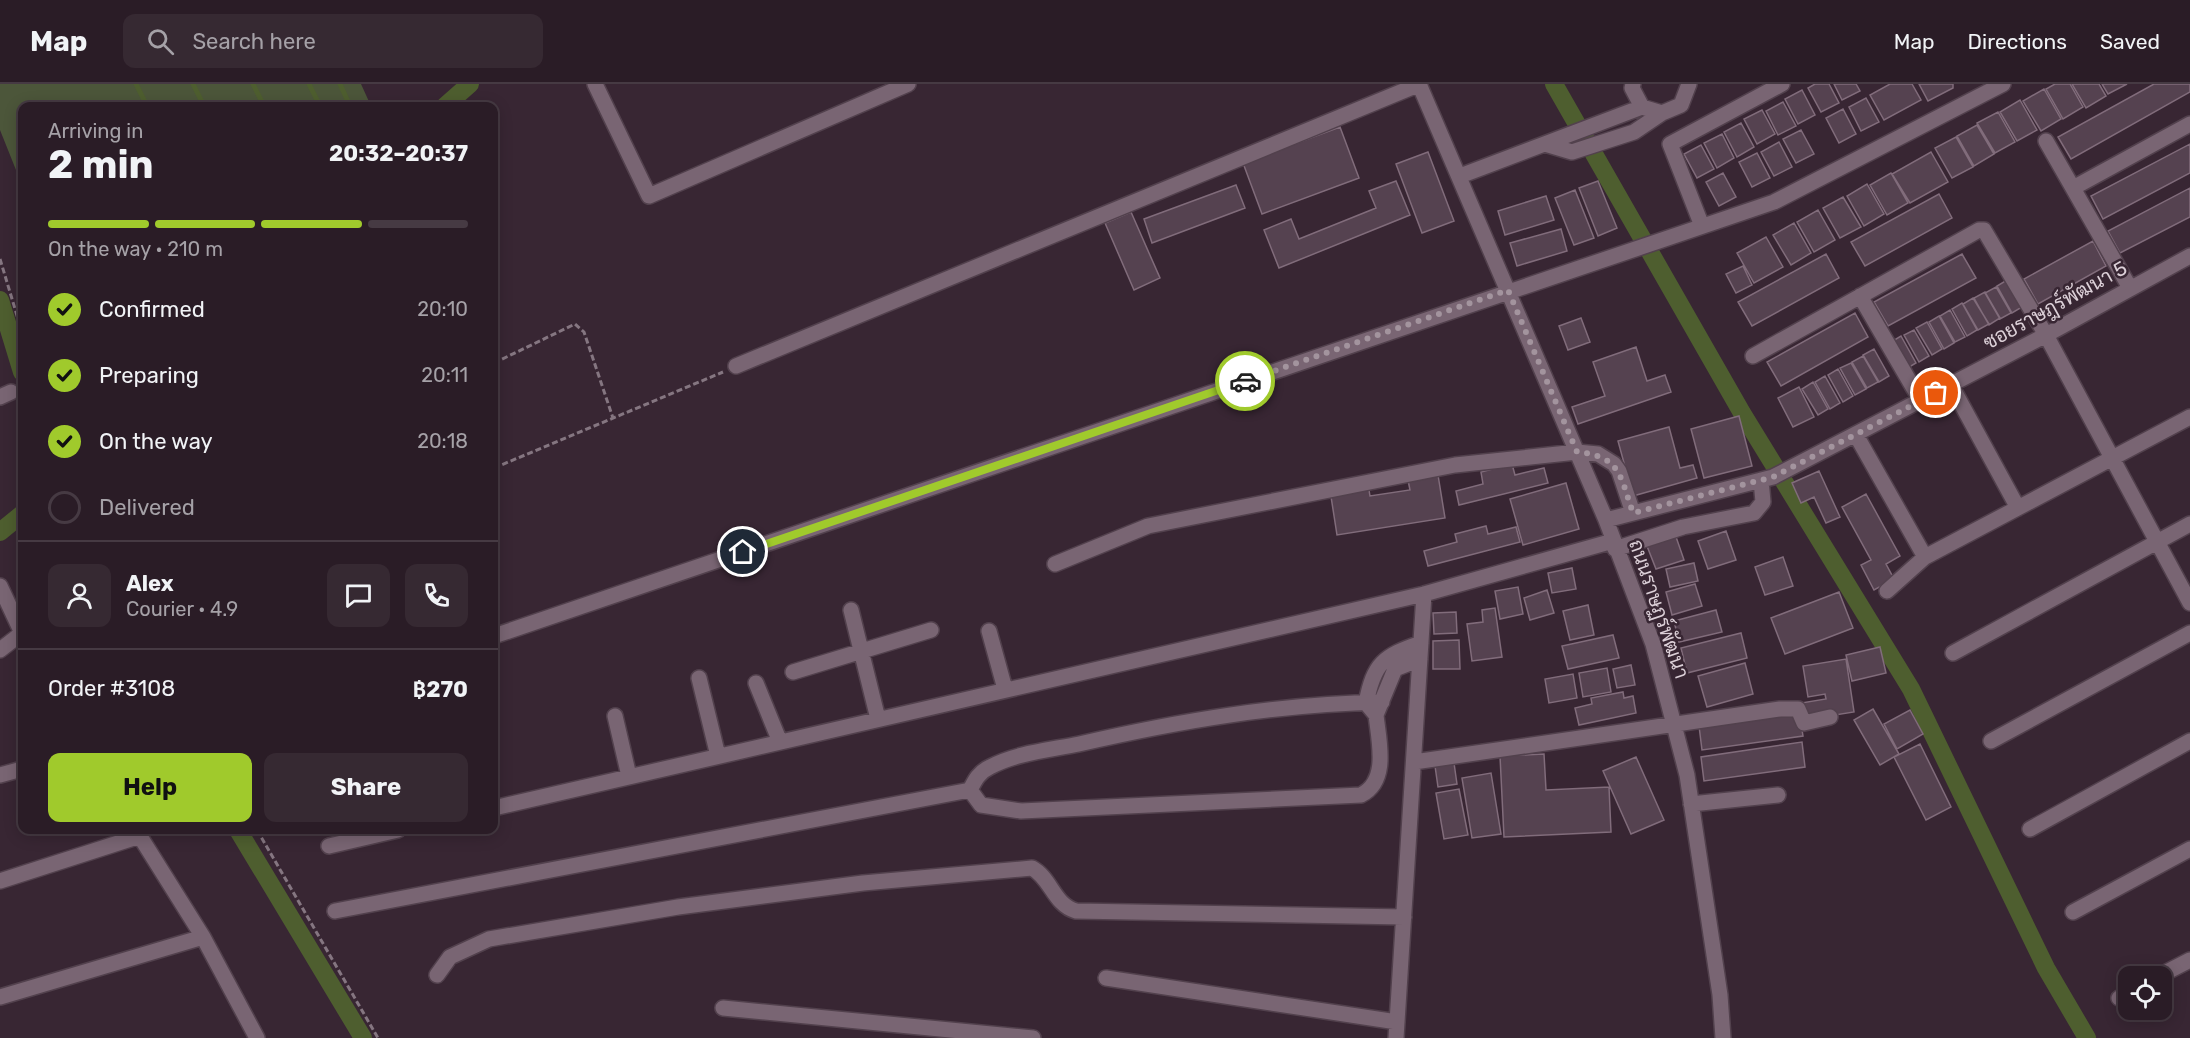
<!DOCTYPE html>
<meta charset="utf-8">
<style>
:root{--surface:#2a1c26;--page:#362932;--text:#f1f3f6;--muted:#a5a1a7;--line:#463a43;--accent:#a0ca2c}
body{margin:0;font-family:Rubik,Sarabun,sans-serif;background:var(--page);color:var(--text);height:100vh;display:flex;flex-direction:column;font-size:22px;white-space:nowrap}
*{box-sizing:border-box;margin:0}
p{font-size:20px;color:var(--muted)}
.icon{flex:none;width:33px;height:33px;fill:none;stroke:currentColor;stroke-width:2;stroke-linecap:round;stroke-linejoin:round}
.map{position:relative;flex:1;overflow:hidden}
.details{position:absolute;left:18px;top:18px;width:480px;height:732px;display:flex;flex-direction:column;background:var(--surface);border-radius:12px;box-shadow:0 3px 15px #0003,0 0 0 2px var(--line)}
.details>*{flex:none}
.buttons{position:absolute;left:2118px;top:882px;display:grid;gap:12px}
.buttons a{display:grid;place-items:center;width:54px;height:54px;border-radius:12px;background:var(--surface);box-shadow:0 3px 15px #0003,0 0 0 2px var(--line);font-size:30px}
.pin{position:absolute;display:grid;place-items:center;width:51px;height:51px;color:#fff;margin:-26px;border:3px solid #fff;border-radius:50%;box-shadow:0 2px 6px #0007}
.courier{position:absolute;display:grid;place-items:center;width:60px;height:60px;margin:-30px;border:4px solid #a0ca2c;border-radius:50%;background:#fff;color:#222;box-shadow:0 2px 8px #0007}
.head em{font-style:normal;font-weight:700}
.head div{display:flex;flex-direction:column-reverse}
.head{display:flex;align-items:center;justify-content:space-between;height:102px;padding:0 30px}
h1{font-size:39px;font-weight:700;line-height:45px}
.bar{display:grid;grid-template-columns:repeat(4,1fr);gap:9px 6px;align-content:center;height:72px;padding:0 30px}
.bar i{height:8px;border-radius:4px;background:var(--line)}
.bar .selected{background:var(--accent)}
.bar p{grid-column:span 4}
.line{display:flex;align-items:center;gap:15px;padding:0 30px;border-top:2px solid var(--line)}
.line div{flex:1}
.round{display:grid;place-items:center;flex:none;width:63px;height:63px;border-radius:12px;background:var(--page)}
ol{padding:0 30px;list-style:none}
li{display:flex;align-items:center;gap:18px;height:66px}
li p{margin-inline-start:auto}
li .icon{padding:6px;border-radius:50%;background:var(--accent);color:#111;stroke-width:4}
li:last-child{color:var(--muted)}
li i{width:33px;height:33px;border:3px solid var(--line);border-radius:50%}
.action{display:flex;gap:12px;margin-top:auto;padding:12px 30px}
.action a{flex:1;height:69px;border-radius:12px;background:var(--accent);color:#111;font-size:24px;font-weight:700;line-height:69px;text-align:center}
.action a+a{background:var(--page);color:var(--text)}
header{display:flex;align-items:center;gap:36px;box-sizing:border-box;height:84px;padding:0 30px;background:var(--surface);border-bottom:2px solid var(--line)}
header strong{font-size:28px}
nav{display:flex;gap:33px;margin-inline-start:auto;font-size:21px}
.search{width:420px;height:54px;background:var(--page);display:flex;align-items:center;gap:15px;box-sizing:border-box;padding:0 21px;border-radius:12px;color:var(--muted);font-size:22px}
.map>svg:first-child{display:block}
</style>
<header>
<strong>Map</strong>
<div class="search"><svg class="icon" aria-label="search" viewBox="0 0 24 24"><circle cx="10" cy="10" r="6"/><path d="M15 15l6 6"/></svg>Search here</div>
<nav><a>Map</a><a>Directions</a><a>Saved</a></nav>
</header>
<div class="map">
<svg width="2190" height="954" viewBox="0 0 2190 954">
<rect width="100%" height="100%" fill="#382633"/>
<path fill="#4c563a" d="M0 0H361L371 22H22V101L0 46Z"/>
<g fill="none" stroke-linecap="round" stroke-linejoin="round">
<path stroke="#4e5e2f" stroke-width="5" d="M136 0 147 22
M193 0 204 22
M253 0 264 22
M309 0 320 22
M340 0 350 22"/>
<path stroke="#4e5e2f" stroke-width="18" d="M1554 0 1742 329 1911 605 2046 884 2087 954
M445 22 470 0
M0 216 22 288
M0 448 22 430
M238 746 363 954"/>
</g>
<path fill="#554250" stroke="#816c7b" stroke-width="1.5" d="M1815 0H1829L1839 19 1821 28 1808 4Z
M1834 0H1856L1860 7 1842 16Z
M1890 0H1912L1921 16 1884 36 1870 11Z
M1919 0H1953V4L1928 17Z
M2055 0H2070L2083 23 2063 35 2046 5Z
M2072 0H2099L2106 12 2086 24Z
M2102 0H2127L2108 10Z
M2154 0H2190V8L2071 75 2058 53Z
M2044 5 2061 35 2041 47 2023 17Z
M1802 6 1815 31 1798 40 1785 15Z
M1866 14 1879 38 1861 47 1849 23Z
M2020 16 2037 46 2017 57 2000 28Z
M1783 18 1796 42 1778 51 1766 27Z
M1843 25 1856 50 1839 59 1826 34Z
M1762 26 1775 50 1757 60 1744 35Z
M1998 28 2015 58 1995 69 1977 39Z
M1741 39 1754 63 1737 73 1724 48Z
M1977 41 1994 70 1974 82 1957 52Z
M1340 43 1359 94 1262 130 1243 79Z
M1801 46 1814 70 1796 79 1783 55Z
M1722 50 1734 74 1717 84 1704 59Z
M1956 53 1973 83 1952 94 1935 64Z
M1779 58 1792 83 1774 92 1761 68Z
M2190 60V89L2103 135 2091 112Z
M1701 61 1714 85 1697 94 1684 70Z
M1428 68 1454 137 1422 149 1396 80Z
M1931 68 1948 98 1910 119 1892 90Z
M1757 69 1770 94 1752 103 1739 78Z
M1723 89 1736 113 1719 122 1706 98Z
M1891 89 1908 119 1887 131 1870 101Z
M1396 97 1410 131 1279 184 1264 146 1291 135 1299 155 1376 124 1369 107Z
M1598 97 1617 144 1598 152 1579 104Z
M1867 100 1884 130 1864 142 1847 112Z
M1236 101 1245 124 1152 159 1144 135Z
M2190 104V133L2120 169 2108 147Z
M1575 106 1594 154 1574 161 1555 114Z
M1939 110 1952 134 1865 182 1851 158Z
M1546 112 1554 136 1505 151 1498 127Z
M1843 113 1861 143 1840 154 1823 124Z
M1818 126 1835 156 1814 168 1797 138Z
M1131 128 1160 194 1134 206 1105 139Z
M1794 139 1811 169 1791 181 1773 151Z
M1561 145 1567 167 1517 182 1510 159Z
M1766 153 1783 183 1754 199 1737 169Z
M2093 157 2106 182 2038 220 2024 195Z
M1826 170 1839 194 1752 242 1738 218Z
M1962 170 1976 194 1888 242 1874 218Z
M1743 182 1752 201 1736 209 1726 190Z
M2007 196 2022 223 2012 229 1997 202Z
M1996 203 2011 229 2000 235 1985 209Z
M1985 208 2000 234 1989 241 1974 214Z
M1973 214 1989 240 1978 246 1963 220Z
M1962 219 1977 246 1967 252 1952 225Z
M1950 226 1965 253 1955 258 1940 232Z
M1855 229 1868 253 1781 302 1767 278Z
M1939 232 1954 259 1944 265 1929 238Z
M1581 234 1590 258 1568 266 1559 242Z
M1927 238 1942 265 1932 271 1916 244Z
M1914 246 1929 272 1919 278 1904 251Z
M1901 252 1916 279 1906 285 1891 258Z
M1636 263 1647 297 1665 291 1671 308 1578 340 1572 323 1605 312 1593 278Z
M1874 265 1889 292 1879 298 1863 271Z
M1863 272 1878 298 1867 304 1852 278Z
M1851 279 1866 305 1855 311 1840 284Z
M1838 285 1853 312 1843 318 1828 291Z
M1825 292 1840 319 1830 325 1815 298Z
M1813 298 1828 325 1818 331 1802 305Z
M1799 303 1814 333 1793 343 1778 314Z
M1739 332 1752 382 1704 394 1691 345Z
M1669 343 1680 384 1693 381 1697 394 1633 412 1618 357Z
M1512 380 1515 391 1544 384 1548 399 1459 421 1456 407 1483 400 1481 388Z
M1819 387 1840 433 1826 439 1814 413 1801 419 1792 399Z
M1438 391 1445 434 1337 451 1330 406 1368 400 1370 412 1410 406 1408 396Z
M1566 399 1579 445 1523 461 1510 415Z
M1866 410 1900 472 1886 480 1894 495 1874 506 1861 481 1871 476 1842 423Z
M1486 442 1488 450 1516 443 1520 458 1428 482 1424 467 1457 458 1455 450Z
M1674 447 1684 476 1656 485 1645 457Z
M1726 447 1736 476 1708 485 1698 457Z
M1783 473 1793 502 1765 511 1755 483Z
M1694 479 1698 497 1670 503 1666 485Z
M1572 484 1576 505 1552 509 1548 489Z
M1695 500 1702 522 1672 531 1666 508Z
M1518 503 1523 530 1500 535 1495 507Z
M1547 506 1554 529 1530 536 1524 514Z
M1839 508 1853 544 1785 570 1771 534Z
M1588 521 1594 551 1570 556 1563 527Z
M1495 524 1502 573 1472 577 1467 540 1483 538 1482 526Z
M1716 526 1722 548 1679 558 1674 537Z
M1456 528 1457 549 1434 550 1433 529Z
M1741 549 1747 574 1687 589 1681 564Z
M1613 551 1619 574 1568 585 1562 562Z
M1459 556 1460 585H1433V557Z
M1880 563 1886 589 1852 597 1846 571Z
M1846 575 1854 628 1804 636 1801 619 1826 615 1825 610 1808 613 1803 582Z
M1745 579 1753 610 1707 623 1698 592Z
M1631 581 1635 601 1617 604 1613 585Z
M1607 584 1611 608 1583 613 1579 589Z
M1573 590 1577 614 1549 619 1545 595Z
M1623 608 1624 614 1633 612 1636 629 1579 641 1575 624 1592 620 1591 614Z
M1873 625 1899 670 1880 681 1854 636Z
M1910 626 1923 650 1897 665 1884 640Z
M1799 627 1803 652 1702 666 1699 642Z
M1802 658 1805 683 1704 697 1701 673Z
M1920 660 1951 723 1926 736 1894 673Z
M1544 670 1546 706 1609 703 1611 748 1504 753 1500 672Z
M1636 673 1664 736 1631 750 1603 687Z
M1454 679 1457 700 1438 703 1435 682Z
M1491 689 1501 750 1472 754 1462 694Z
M1459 705 1468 751 1444 755 1436 709Z"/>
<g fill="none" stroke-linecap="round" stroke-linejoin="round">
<g stroke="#52414d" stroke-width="18">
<path id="minor" d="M595 0 649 112 908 0
M1419 0 1606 436 1653 560 1687 691 1720 911 1723 954
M1633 0 1632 4 1642 23 1662 29 1681 21 1689 0
M2046 57 2130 204
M1545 60 1572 68 1634 48 1662 29
M1460 92 1642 23
M2073 104 2190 40
M1702 142 1670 60 1782 0
M1860 212 1921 317
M1753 272 1979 146H1984L2046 251 2190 519
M736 282 1420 0
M1951 301 2018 424
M0 313 11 308
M1856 351 1925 473
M1606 436 1773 393 2046 251 2190 172
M1615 465 1683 443 1754 429 1763 418 1761 396
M1055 480 1148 442 1455 381 1577 368 1598 370 1614 380 1619 387 1633 429
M0 502 22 549
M1887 507 1925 473 2190 333
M851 526 878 635
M989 547 1005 605
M494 552 1774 118 2003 0
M0 566 22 549
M1953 569 2190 440
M1420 575 1395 585 1376 631 1366 619C1374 579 1383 572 1421 559
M793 588 931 546
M699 594 718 672
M756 599 780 658
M615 632 629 692
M1991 657 2190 549
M1414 678 1780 625H1798L1804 639 1830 633
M0 691 22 685
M970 706 981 721 1021 727 1361 711C1389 697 1379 658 1376 631
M970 706C975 696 979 688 990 683 1016 669 1050 666 1079 660 1179 637 1279 620 1382 618
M1691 720 1778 711
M494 724 1424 510 1613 457
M2030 745 2190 657
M136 746 203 853 257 954
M329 762 398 746
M0 797 140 752
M335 827 970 706
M2073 828 2190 765
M437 891 450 873 489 855 678 823 863 799 1032 784C1051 794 1054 821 1076 827L1404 833
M2159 892 2190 876
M1106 894 1397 938
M0 913 203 853
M2119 914 2128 909
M723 924 1033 954
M1396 954 1424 510"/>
</g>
<path stroke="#857681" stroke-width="3" stroke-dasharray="6 3" stroke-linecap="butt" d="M0 175 22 248
M494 279 575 240 584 248 613 334
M494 384 723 288
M257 746 378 954"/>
<use href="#minor" stroke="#796573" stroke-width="15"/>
</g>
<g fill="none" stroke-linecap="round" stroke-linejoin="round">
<path stroke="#a3949e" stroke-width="6" stroke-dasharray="0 10.8" d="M1245 297 1508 206 1577 368C1621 372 1620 392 1633 429L1773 393 1936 309"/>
<path stroke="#a0ca2c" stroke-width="8" d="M743 468 1245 297"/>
</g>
<g text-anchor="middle" stroke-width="5" stroke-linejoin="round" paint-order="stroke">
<g font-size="20" fill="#dcd0d8" stroke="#382633">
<text transform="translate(2055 221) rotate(-29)" y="7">ซอยราษฎร์พัฒนา 5</text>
<text transform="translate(1659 525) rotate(71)" y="7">ถนนราษฏร์พัฒนา</text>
</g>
</g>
</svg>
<div class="buttons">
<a><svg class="icon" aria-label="locate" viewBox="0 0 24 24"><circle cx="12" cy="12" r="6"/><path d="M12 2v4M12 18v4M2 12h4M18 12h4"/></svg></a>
</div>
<div class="pin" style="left:1936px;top:309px;background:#ea580c"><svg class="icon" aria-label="bag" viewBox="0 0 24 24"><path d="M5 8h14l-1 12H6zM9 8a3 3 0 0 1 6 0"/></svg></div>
<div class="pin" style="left:743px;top:468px;background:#1f2937"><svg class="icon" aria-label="home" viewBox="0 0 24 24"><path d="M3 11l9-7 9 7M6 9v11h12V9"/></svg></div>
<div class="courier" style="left:1245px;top:297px"><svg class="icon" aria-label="car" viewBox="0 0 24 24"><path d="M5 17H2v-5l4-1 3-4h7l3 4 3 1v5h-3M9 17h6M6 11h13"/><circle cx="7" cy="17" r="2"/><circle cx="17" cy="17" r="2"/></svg></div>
<section class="details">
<div class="head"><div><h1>2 min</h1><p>Arriving in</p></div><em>20:32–20:37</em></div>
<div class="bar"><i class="selected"></i><i class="selected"></i><i class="selected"></i><i></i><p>On the way · 210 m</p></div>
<ol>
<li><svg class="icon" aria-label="check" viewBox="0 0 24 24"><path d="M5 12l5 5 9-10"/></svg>Confirmed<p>20:10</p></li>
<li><svg class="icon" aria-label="check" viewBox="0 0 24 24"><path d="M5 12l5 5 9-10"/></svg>Preparing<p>20:11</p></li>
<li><svg class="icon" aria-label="check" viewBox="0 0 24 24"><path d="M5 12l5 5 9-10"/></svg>On the way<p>20:18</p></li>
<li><i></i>Delivered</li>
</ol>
<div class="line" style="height:108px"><a class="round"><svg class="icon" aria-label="person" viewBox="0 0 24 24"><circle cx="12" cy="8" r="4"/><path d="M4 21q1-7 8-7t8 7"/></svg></a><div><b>Alex</b><p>Courier · 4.9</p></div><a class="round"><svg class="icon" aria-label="chat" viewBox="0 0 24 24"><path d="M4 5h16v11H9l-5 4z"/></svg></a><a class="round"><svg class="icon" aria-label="phone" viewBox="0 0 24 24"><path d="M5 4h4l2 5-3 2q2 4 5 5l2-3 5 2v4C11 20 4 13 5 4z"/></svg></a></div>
<div class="line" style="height:78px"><div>Order #3108</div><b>฿270</b></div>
<div class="action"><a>Help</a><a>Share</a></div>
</section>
</div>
